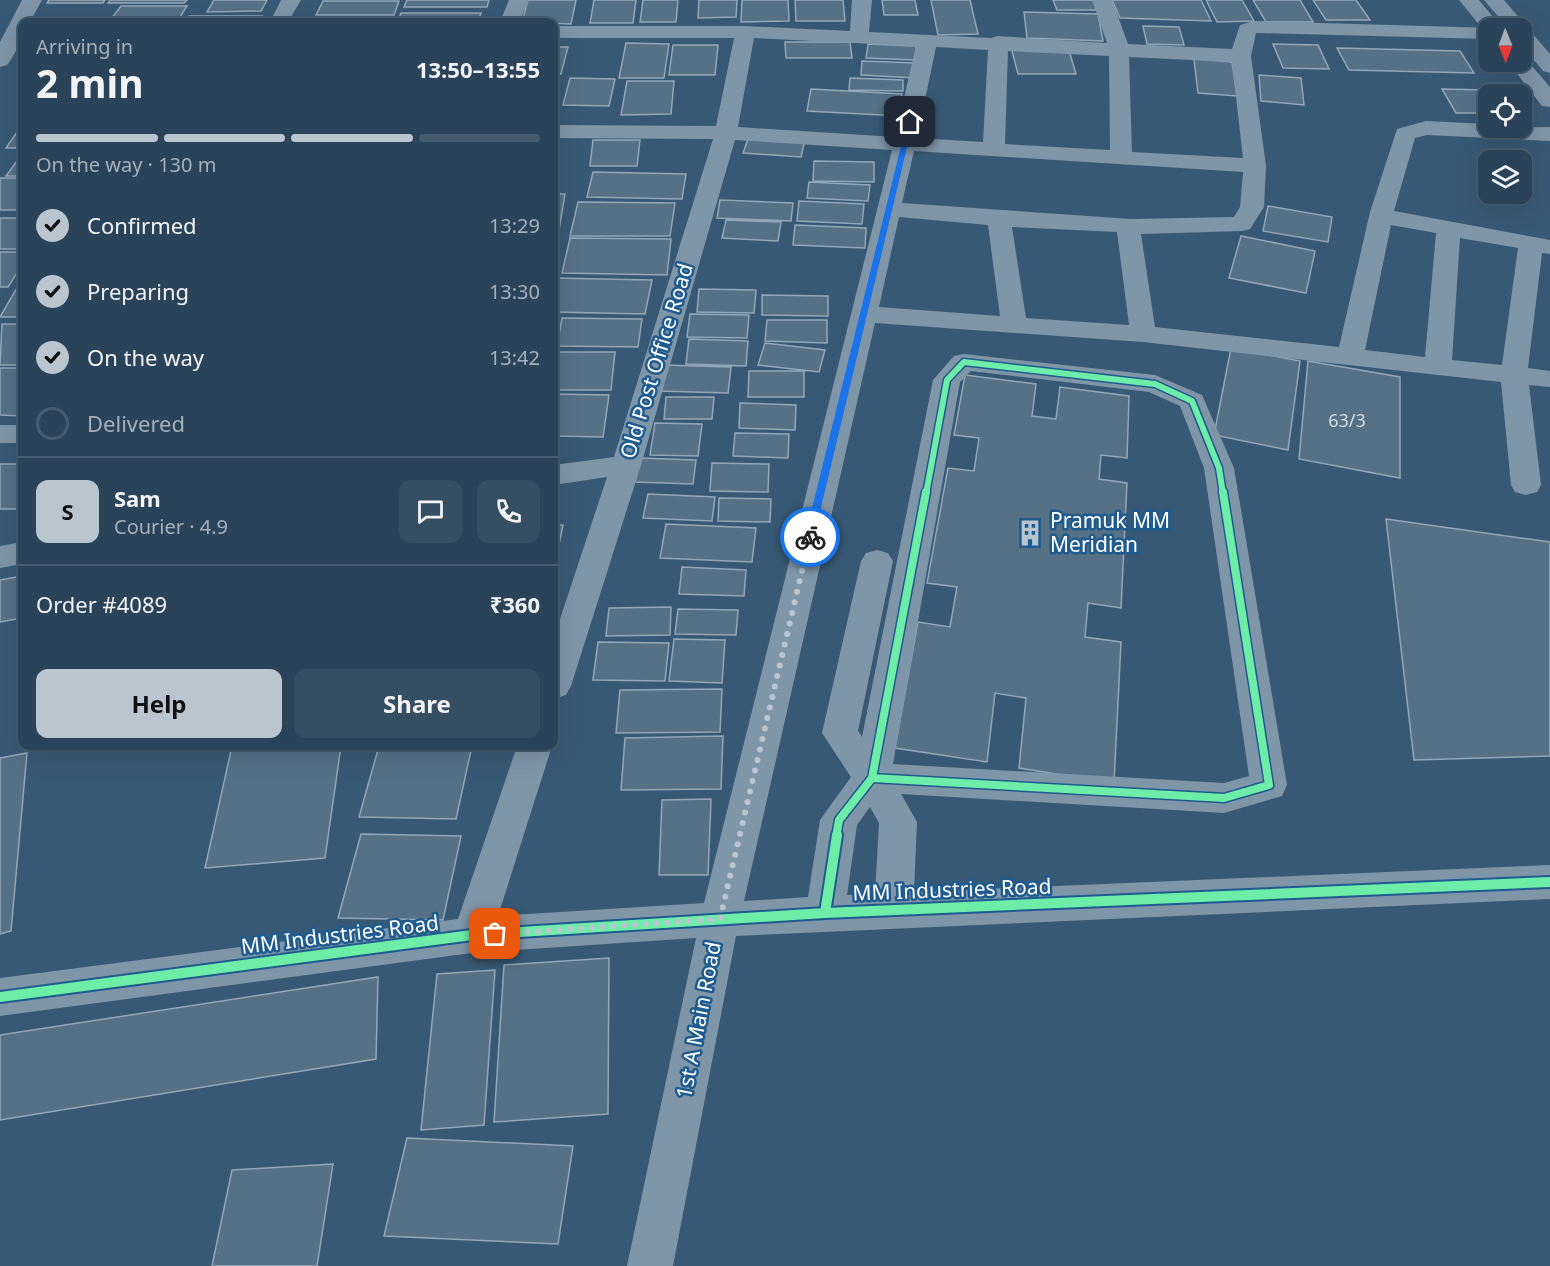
<!DOCTYPE html>
<meta charset="utf-8">
<style>
:root{--surface:#2a4358;--page:#364e61;--text:#f1f3f6;--muted:#a5b0ba;--line:#465c6e;--accent:#b9c5cf}
body{margin:0;font-family:"Noto Sans",sans-serif;background:var(--page);color:var(--text);height:100vh;display:flex;flex-direction:column;font-size:22px;white-space:nowrap}
*{box-sizing:border-box;margin:0}
p{font-size:20px;color:var(--muted)}
.icon{flex:none;width:33px;height:33px;fill:none;stroke:currentColor;stroke-width:2;stroke-linecap:round;stroke-linejoin:round}
.map{position:relative;flex:1;overflow:hidden}
.panel{position:absolute;left:18px;top:18px;width:540px;height:732px;display:flex;flex-direction:column;background:var(--surface);border-radius:12px;box-shadow:0 6px 24px #0002,0 0 0 2px var(--line)}
.panel>*{flex:none}
.needle{width:39px;rotate:179deg}
.tools{position:absolute;left:1478px;top:18px;display:grid;gap:12px}
.tools a{display:grid;place-items:center;width:54px;height:54px;border-radius:12px;background:var(--surface);box-shadow:0 6px 24px #0002,0 0 0 2px var(--line);font-size:30px}
.pin{position:absolute;display:grid;place-items:center;width:51px;height:51px;color:#fff;margin:-26px;border-radius:12px;box-shadow:0 3px 9px #0006}
.courier{position:absolute;display:grid;place-items:center;width:60px;height:60px;margin:-30px;border:4px solid #1a73e8;border-radius:50%;background:#fff;color:#222;box-shadow:0 2px 8px #0007}
.headline em{font-style:normal;font-weight:700}
.headline div{display:flex;flex-direction:column-reverse}
.headline{display:flex;align-items:center;justify-content:space-between;height:102px;padding:0 18px}
h1{font-size:39px;font-weight:700;line-height:45px}
.bar{display:grid;grid-template-columns:repeat(4,1fr);gap:9px 6px;align-content:center;height:72px;padding:0 18px}
.bar i{height:8px;border-radius:4px;background:var(--line)}
.bar .active{background:var(--accent)}
.bar p{grid-column:span 4}
.line{display:flex;align-items:center;gap:15px;padding:0 18px;border-top:2px solid var(--line)}
.line div{flex:1}
.round{display:grid;place-items:center;flex:none;width:63px;height:63px;border-radius:12px;background:var(--page)}
ol{padding:0 18px;list-style:none}
li{display:flex;align-items:center;gap:18px;height:66px}
li p{margin-inline-start:auto}
li .icon{padding:6px;border-radius:50%;background:var(--accent);color:#111;stroke-width:4}
li:last-child{color:var(--muted)}
li i{width:33px;height:33px;border:3px solid var(--line);border-radius:50%}
.cta{display:flex;gap:12px;margin-top:auto;padding:12px 18px}
.cta a{flex:1;height:69px;border-radius:12px;background:var(--accent);color:#111;font-size:24px;font-weight:700;line-height:69px;text-align:center}
.cta a+a{background:var(--page);color:var(--text)}
.map>svg:first-child{display:block}
</style>
<div class="map">
<svg width="1550" height="1266" viewBox="0 0 1550 1266">
<rect width="100%" height="100%" fill="#385975"/>
<path fill="#567086" stroke="#94a7b7" stroke-width="1.5" d="M49 0H105L103 3H47Z
M110 0H187L184 3H108Z
M214 0H267L261 11 207 12Z
M407 0H489L487 7H404Z
M528 0H576L571 24 522 22Z
M594 0H636L633 23H590Z
M643 0H678L676 22H640Z
M699 0H737L736 17 698 18Z
M742 0H788L789 21 741 22Z
M795 0H843L845 21H796Z
M882 0H915L918 15H884Z
M931 0H970L978 34 938 35Z
M1053 0H1093L1098 10H1057Z
M1112 0H1201L1211 21 1120 18Z
M1206 0H1242L1254 21 1217 22Z
M1253 0H1300L1313 22H1266Z
M1313 0H1356L1370 20H1326Z
M323 1H399L394 15H316Z
M121 6H187L177 22H109Z
M1024 12 1098 14 1103 41 1027 38Z
M401 13H481L478 22H397Z
M189 16H262L258 22H185Z
M313 20H392L391 22H312Z
M1143 26 1179 27 1184 45 1147 44Z
M785 42H850L852 58H786Z
M626 43 669 44 664 78H619Z
M868 44 916 46 915 60 866 58Z
M1273 44 1318 45 1329 69 1283 68Z
M673 45H718L715 75H669Z
M554 47H568L561 74H554Z
M1011 47H1068L1076 74H1018Z
M1337 48 1460 51 1474 73 1349 70Z
M1194 59 1232 62 1237 96 1198 93Z
M862 61 916 63V78L861 75Z
M1259 75 1301 78 1304 105 1261 101Z
M570 78 615 79 609 106 563 105Z
M850 78 903 80V91L849 90Z
M627 81H674L671 114 621 115Z
M811 89 902 94 900 116 807 111Z
M1442 89 1484 90 1488 95V113H1456Z
M22 125V148H6Z
M749 136 805 139 801 157 743 153Z
M593 140H640L637 166H590Z
M22 154V176H6Z
M814 161 874 162V182L813 181Z
M593 172 686 174 682 199 587 197Z
M0 178H22V210H0Z
M809 182 870 185 868 201 807 198Z
M554 194H565L558 236H554Z
M720 200 793 203 791 221 717 218Z
M799 201 864 204 862 224 797 221Z
M578 202 675 203 670 236H570Z
M1268 206 1332 217 1328 242 1263 231Z
M0 218H22V249H0Z
M726 220 781 222 778 241 722 238Z
M795 225 866 228 865 248 793 245Z
M1241 236 1315 251 1306 293 1229 278Z
M570 238 671 239 667 275 562 273Z
M0 252H22V265L8 287H0Z
M554 278 652 280 645 314 554 312Z
M18 286H22V317H0Z
M699 289 756 290 754 313 697 312Z
M762 295 828 296V316L762 315Z
M690 314 749 315 747 338 687 337Z
M562 318 642 319 638 347 557 346Z
M767 320H827V343L765 341Z
M2 324H22V365H0Z
M689 339 748 341 746 366 686 364Z
M765 343 825 350 819 372 758 365Z
M1231 348 1300 361 1288 450 1214 435Z
M554 352H615L611 390H554Z
M1308 361 1400 377V478L1299 459Z
M662 365 731 367 728 393 657 391Z
M0 368H22V416L0 415Z
M749 371H804V397H748Z
M965 375 1036 384 1032 416 1056 419 1060 387 1129 396 1127 458 1101 455 1099 479 1127 483 1121 608 1088 603 1085 637 1121 642 1114 783 1019 768 1026 698 995 693 987 762 895 748 918 622 950 627 957 587 927 583 948 468 974 471 979 438 954 435Z
M554 394 609 395 603 437 554 436Z
M666 397H714L712 419H664Z
M740 403 796 405 795 430 739 428Z
M655 423 702 424 698 456 650 455Z
M735 433 789 434 788 458 733 456Z
M640 458 696 460 693 484 635 482Z
M712 463 769 464 768 492 710 491Z
M0 464H22V509H0Z
M648 494 715 497 712 521 643 518Z
M719 498 771 499 770 522 718 521Z
M1386 519 1550 542V756L1414 760Z
M666 524 756 528 752 562 660 558Z
M554 525H563L555 564H554Z
M682 567 746 570 744 596 679 594Z
M22 576V618L0 622V580Z
M671 607 670 635 606 636 609 608Z
M678 609 738 610 736 635 675 634Z
M674 639 725 640 722 683 669 681Z
M598 642 669 643 665 681 593 680Z
M722 689 720 732 616 733 620 690Z
M723 736 721 789 621 790 625 738Z
M232 746H341L325 858 205 868Z
M379 746H472L456 819 359 817Z
M27 753 11 931 0 934V758Z
M711 799 708 875H659L662 800Z
M361 834 461 836 443 920 338 918Z
M609 958 608 1114 494 1122 504 965Z
M495 970 484 1125 421 1130 437 974Z
M378 977 376 1059 0 1120V1035Z
M407 1138 573 1146 558 1244 384 1236Z
M333 1164 317 1266H212L232 1170Z"/>
<g fill="none" stroke-linecap="round" stroke-linejoin="round">
<path fill="#7f95a8" fill-rule="evenodd" d="M281 0H301L288 22H270Z
M509 0H529L519 22H500Z
M852 0H872L869 32 991 38 998 36 1107 43 1092 0H1112L1128 44 1232 49 1240 25 1254 21 1494 28H1488V39L1256 33 1251 56 1266 166 1264 207 1250 229 1242 231 1141 234 1155 327 1339 347 1370 212 1397 129 1426 121 1488 124V128L1550 127V141L1427 135 1415 138 1394 211 1550 240V254L1542 253 1528 368 1550 371V387L1529 385 1541 485 1537 492 1526 495 1515 492 1511 485 1501 382 1143 342 875 323 744 901 808 897 820 820 851 777 822 733 861 561 866 553 877 550 888 553 893 561 858 731 862 737 933 380 954 356 964 354 1155 375 1202 395 1234 468 1287 785 1282 796 1224 813 901 794 917 822 914 892 1550 865V899L736 936 673 1266H627L696 938 472 953 0 1016V978L458 919 517 746H552L498 916 704 903 892 150 735 140 641 465 571 686 566 695 554 699V637L607 477 554 485V465L614 457 713 139 554 138V125L716 126 734 38H554V26H745L850 31ZM754 38 916 46 895 137 738 127ZM936 47 988 50 983 142 917 138ZM1008 51 1109 56 1110 150 1005 144ZM1129 57 1232 62 1243 158 1132 152ZM914 151 1243 172 1240 207 1234 217 1131 219 902 203ZM899 217 988 225 1000 316 879 307ZM1391 225 1436 233 1425 357 1365 350ZM1012 227 1117 232 1129 325 1026 318ZM1460 238 1518 248 1502 365 1452 360ZM971 371 1149 392 1180 406 1204 468 1249 776 1224 783 893 764 960 382ZM870 807 879 823 875 894 847 895 857 825Z
M0 425H22V443H0Z
M22 542V564L0 568V546Z"/>
<path fill="#7f94a7" fill-rule="evenodd" d="M22 0H42L30 22H22C22 39 17 52 7 65L0 67V42Z
M1459 0H1479L1502 28H1488V33L1485 32Z
M1484 0H1504L1550 54V73L1543 71 1521 45V28H1508Z
M1521 57 1525 58 1550 87V107L1542 106 1508 62H1521Z"/>
<g stroke="#1f5b8e" stroke-width="9">
<path id="cycleway-far2" d="M926 494 947 380 964 362 1155 384 1192 401 1219 468 1223 494"/>
</g>
<g stroke="#1f5b8e" stroke-width="11">
<path id="cycleway-far1" d="M872 778 1224 798 1269 785 1223 492
M872 778 926 492
M836 837 839 820 872 778"/>
</g>
<g stroke="#1f5b8e" stroke-width="14">
<path id="cycleway" d="M825 913 837 835
M0 997 472 935 825 913 1550 882"/>
</g>
<use href="#cycleway-far2" stroke="#6deda7" stroke-width="6"/>
<use href="#cycleway-far1" stroke="#6deda7" stroke-width="8"/>
<use href="#cycleway" stroke="#6deda7" stroke-width="10"/>
</g>
<path fill="#1a73e8" d="M910 120 913 122 814 537 810 540 805 537 907 122Z"/>
<g fill="none" stroke-linecap="round" stroke-linejoin="round">
<path stroke="#b9c5cf" stroke-width="6" stroke-dasharray="0 10.8" d="M495 934 720 919 810 537"/>
</g>
<defs>
<g id="building-bare" transform="scale(2.07)"><path d="M-4-6H4V6H1V3H-1V6H-4ZM-2.5-4.3h1.7v1.8h-1.7ZM.8-4.3h1.7v1.8H.8ZM-2.5-1h1.7V.8h-1.7ZM.8-1h1.7V.8H.8Z" fill="#b9c5cf" stroke="#1f5b8e" stroke-width="2.5" paint-order="stroke"/></g>
</defs>
<g fill-rule="evenodd">
<use href="#building-bare" x="1030" y="533"/>
</g>
<g text-anchor="middle" stroke-width="5" stroke-linejoin="round" paint-order="stroke">
<g font-size="18" fill="#d5dbe1">
<text x="1347" y="427">63/3</text>
</g>
<g font-size="21" fill="#fff" stroke="#1f5b8e">
<text transform="translate(657 361) rotate(-73)" y="7">Old Post Office Road</text>
<text transform="translate(952 890) rotate(-2)" y="7">MM Industries Road</text>
<text transform="translate(340 935) rotate(-7)" y="7">MM Industries Road</text>
<text transform="translate(699 1020) rotate(-79)" y="7">1st A Main Road</text>
</g>
<g font-size="21" fill="#fff" stroke="#1f5b8e" text-anchor="start">
<text x="1050" y="528">Pramuk MM<tspan x="1050" dy="24">Meridian</tspan></text>
</g>
</g>
</svg>
<div class="tools">
<a><svg class="needle" viewBox="-14 -14 28 28"><path d="M0-13l5 13h-10z" fill="#e53935"/><path d="M0 13l5-13h-10z" fill="#a5b0ba"/></svg></a>
<a><svg class="icon" aria-label="locate" viewBox="0 0 24 24"><circle cx="12" cy="12" r="6"/><path d="M12 2v4M12 18v4M2 12h4M18 12h4"/></svg></a>
<a><svg class="icon" aria-label="layers" viewBox="0 0 24 24"><path d="M12 4l9 5-9 5-9-5zM3 14l9 5 9-5"/></svg></a>
</div>
<div class="pin" style="left:495px;top:934px;background:#ea580c"><svg class="icon" aria-label="bag" viewBox="0 0 24 24"><path d="M5 8h14l-1 12H6zM9 8a3 3 0 0 1 6 0"/></svg></div>
<div class="pin" style="left:910px;top:122px;background:#1f2937"><svg class="icon" aria-label="home" viewBox="0 0 24 24"><path d="M3 11l9-7 9 7M6 9v11h12V9"/></svg></div>
<div class="courier" style="left:810px;top:537px"><svg class="icon" aria-label="bike" viewBox="0 0 24 24"><circle cx="6" cy="16" r="4"/><circle cx="18" cy="16" r="4"/><path d="M6 16l4-8h5l3 8M10 8l3 8H6M13 5h3"/></svg></div>
<section class="panel">
<div class="headline"><div><h1>2 min</h1><p>Arriving in</p></div><em>13:50–13:55</em></div>
<div class="bar"><i class="active"></i><i class="active"></i><i class="active"></i><i></i><p>On the way · 130 m</p></div>
<ol>
<li><svg class="icon" aria-label="check" viewBox="0 0 24 24"><path d="M5 12l5 5 9-10"/></svg>Confirmed<p>13:29</p></li>
<li><svg class="icon" aria-label="check" viewBox="0 0 24 24"><path d="M5 12l5 5 9-10"/></svg>Preparing<p>13:30</p></li>
<li><svg class="icon" aria-label="check" viewBox="0 0 24 24"><path d="M5 12l5 5 9-10"/></svg>On the way<p>13:42</p></li>
<li><i></i>Delivered</li>
</ol>
<div class="line" style="height:108px"><b class="round" style="background:var(--accent);color:#111">S</b><div><b>Sam</b><p>Courier · 4.9</p></div><a class="round"><svg class="icon" aria-label="chat" viewBox="0 0 24 24"><path d="M4 5h16v11H9l-5 4z"/></svg></a><a class="round"><svg class="icon" aria-label="phone" viewBox="0 0 24 24"><path d="M5 4h4l2 5-3 2q2 4 5 5l2-3 5 2v4C11 20 4 13 5 4z"/></svg></a></div>
<div class="line" style="height:78px"><div>Order #4089</div><b>₹360</b></div>
<div class="cta"><a>Help</a><a>Share</a></div>
</section>
</div>
